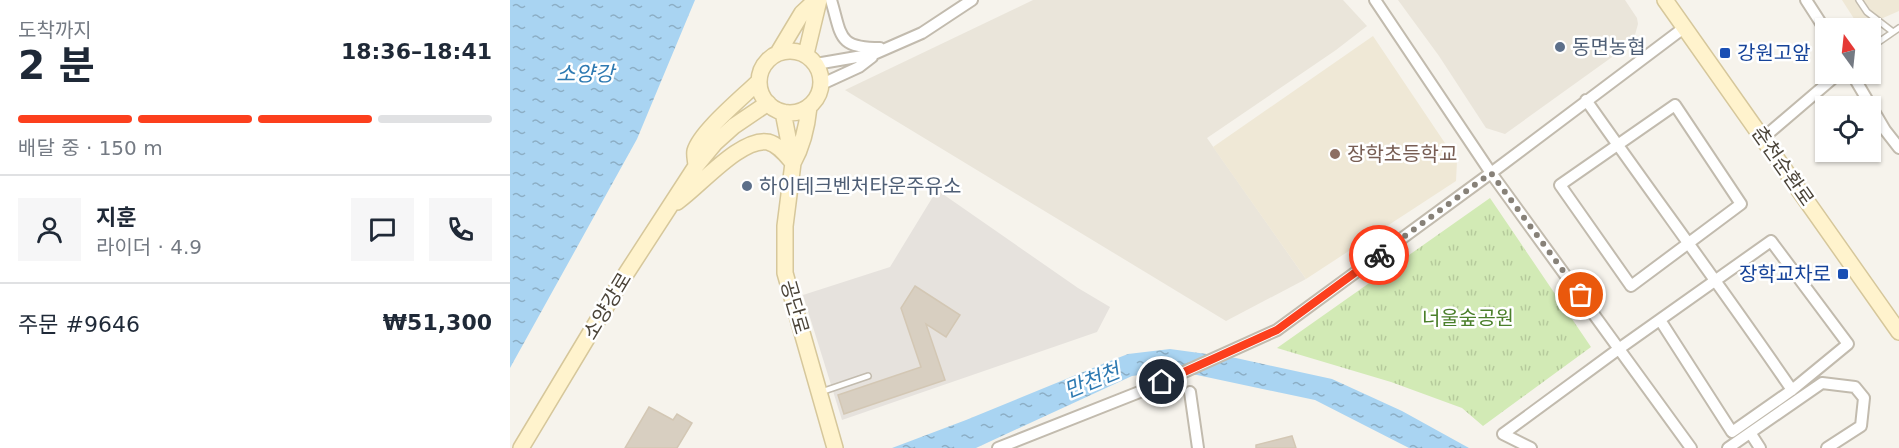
<!DOCTYPE html>
<html lang="ko">
<meta charset="utf-8">
<style>
:root{--surface:#fff;--page:#f6f6f7;--text:#1f2937;--muted:#747a83;--line:#e0e1e3;--accent:#fc3f1d}
body{margin:0;font-family:"DejaVu Sans","Noto Sans KR",sans-serif;background:var(--page);color:var(--text);height:100vh;display:flex;flex-direction:column;font-size:22px;white-space:nowrap}
*{box-sizing:border-box;margin:0}
p{font-size:20px;color:var(--muted)}
.icon{flex:none;width:33px;height:33px;fill:none;stroke:currentColor;stroke-width:2;stroke-linecap:round;stroke-linejoin:round}
.map{position:relative;flex:1;overflow:hidden}
.drawer{display:flex;flex-direction:column;background:var(--surface);width:510px}
.drawer>*{flex:none}
.needle{width:39px;rotate:345deg}
.tools{position:absolute;left:1305px;top:18px;display:grid;gap:12px}
.tools a{display:grid;place-items:center;width:66px;height:66px;border-radius:0px;background:var(--surface);box-shadow:0 2px 4px #0004;font-size:30px}
.pin{position:absolute;display:grid;place-items:center;width:51px;height:51px;color:#fff;margin:-26px;border:3px solid #fff;border-radius:50%;box-shadow:0 2px 6px #0007}
.courier{position:absolute;display:grid;place-items:center;width:60px;height:60px;margin:-30px;border:4px solid #fc3f1d;border-radius:50%;background:#fff;color:#222;box-shadow:0 2px 8px #0007}
.head em{font-style:normal;font-weight:700}
.head div{display:flex;flex-direction:column-reverse}
.head{display:flex;align-items:center;justify-content:space-between;height:102px;padding:0 18px}
h1{font-size:39px;font-weight:700;line-height:45px}
.bar{display:grid;grid-template-columns:repeat(4,1fr);gap:9px 6px;align-content:center;height:72px;padding:0 18px}
.bar i{height:8px;border-radius:4px;background:var(--line)}
.bar .on{background:var(--accent)}
.bar p{grid-column:span 4}
.line{display:flex;align-items:center;gap:15px;padding:0 18px;border-top:2px solid var(--line)}
.line div{flex:1}
.round{display:grid;place-items:center;flex:none;width:63px;height:63px;border-radius:0px;background:var(--page)}
main{display:flex;flex:1;min-height:0}
.map>svg:first-child{display:block}
</style>
<main>
<section class="drawer">
<div class="head"><div><h1>2 분</h1><p>도착까지</p></div><em>18:36–18:41</em></div>
<div class="bar"><i class="on"></i><i class="on"></i><i class="on"></i><i></i><p>배달 중 · 150 m</p></div>
<div class="line" style="height:108px"><a class="round"><svg class="icon" aria-label="person" viewBox="0 0 24 24"><circle cx="12" cy="8" r="4"/><path d="M4 21q1-7 8-7t8 7"/></svg></a><div><b>지훈</b><p>라이더 · 4.9</p></div><a class="round"><svg class="icon" aria-label="chat" viewBox="0 0 24 24"><path d="M4 5h16v11H9l-5 4z"/></svg></a><a class="round"><svg class="icon" aria-label="phone" viewBox="0 0 24 24"><path d="M5 4h4l2 5-3 2q2 4 5 5l2-3 5 2v4C11 20 4 13 5 4z"/></svg></a></div>
<div class="line" style="height:78px"><div>주문 #9646</div><b>₩51,300</b></div>
</section>
<div class="map">
<svg width="1389" height="448" viewBox="0 0 1389 448">
<defs>
<pattern id="grass-tufts" width="24" height="20" patternUnits="userSpaceOnUse" patternTransform="scale(1.5)"><rect width="24" height="20" fill="#d2eab5"/><path d="M3 7l-1-3M5 7V3M7 7l1-3M15 17l-1-3M17 17v-4M19 17l1-3" fill="none" stroke="#b6ca9c"/></pattern>
<pattern id="water-ripples" width="26" height="14" patternUnits="userSpaceOnUse" patternTransform="scale(1.5)"><rect width="26" height="14" fill="#a9d4f2"/><path d="M2 4q2-2 4 0t4 0M15 11q2-2 4 0t4 0" fill="none" stroke="#8caec5"/></pattern>
</defs>
<rect width="100%" height="100%" fill="#f6f3ec"/>
<path fill="#eae5da" d="M523 0H833L857 26 826 50 697 138 796 279 716 321 335 90Z
M888 0H1115L1127 18 1128 24 1123 42 995 134 976 128 929 56Z"/>
<path fill="#e6e2dd" d="M427 190 568 288 600 307 587 332 332 420 293 295 380 267Z"/>
<path fill="#efe8d6" d="M1332 0H1389V11L1350 28Z
M863 36 947 161 946 181 796 279 703 147Z"/>
<path fill="url(#grass-tufts)" d="M980 198 1081 347 973 426 952 408 881 382 767 348Z"/>
<path fill="url(#water-ripples)" d="M0 0H185L127 139 0 368Z
M660 349 726 358 822 379 892 411 959 448H899L805 400 687 375 656 372 622 376 466 448H382L456 420 600 361 618 354Z"/>
<path fill="#d8cfc1" stroke="#d3c7b4" stroke-width="1.5" d="M405 286 450 315 436 337 416 324 435 380 334 414 328 395 411 367 391 308Z
M139 407 163 420 167 414 182 423 167 448H115Z
M782 436 786 448H746V445Z"/>
<g fill="none" stroke-linecap="round" stroke-linejoin="round">
<g stroke="#c2bbae" stroke-width="8">
<path id="lane" d="M1349 0 1357 12 1383 32
M1360 48 1389 28
M311 392 358 376"/>
</g>
<g stroke="#c2bbae" stroke-width="14">
<path id="street" d="M321 0C332 36 327 48 370 48
M865 0 981 173 1181 448
M1296 0 1316 31
M306 64 364 54 412 33 462 0
M1342 74 1375 130 1389 148
M312 84 349 67 362 57
M1076 100C1144 197 1215 292 1282 390
M1165 105 1231 204 1121 286 1050 185Z
M1253 138 1328 74
M680 392 688 448
M1241 434 1250 448
M488 448 632 391 767 330 981 173 1175 27
M1021 448 993 434 1110 348 1261 241 1338 344 1282 390 1222 432 1150 320
M1218 448 1312 383 1345 387 1354 398 1351 426 1317 448"/>
</g>
<g stroke="#d6c79b" stroke-width="18">
<path id="secondary" d="M1155 0 1389 332
M249 82a31 31 0 1 1 62 0a31 31 0 1 1-62 0Z
M268 53 292 13 306 0
M296 54 309 0
M273 112 283 163 275 226V273L325 448
M283 163C293 145 297 127 299 107
M186 166C186 162 184 155 185 151 190 132 234 96 249 81
M167 202C190 186 231 137 258 142 269 145 276 155 283 163
M11 448 112 280 186 166 205 143 224 126 258 103"/>
</g>
<use href="#lane" stroke="#fff" stroke-width="5"/>
<use href="#street" stroke="#fff" stroke-width="10"/>
<use href="#secondary" stroke="#fff3cd" stroke-width="15"/>
</g>
<g fill="none" stroke-linecap="round" stroke-linejoin="round">
<path stroke="#878178" stroke-width="6" stroke-dasharray="0 10.8" d="M869 255 981 173 1071 295"/>
<path stroke="#fc3f1d" stroke-width="8" d="M652 382 767 330 869 255"/>
</g>
<g fill="#5c6f8a" stroke="#fff" stroke-width="2">
<circle cx="1050" cy="47" r="6"/>
<circle cx="237" cy="186" r="6"/>
</g>
<g fill="#1a4fb4" stroke="#fff" stroke-width="2">
<rect x="1209" y="47" width="12" height="12" rx="3"/>
<rect x="1327" y="268" width="12" height="12" rx="3"/>
</g>
<circle fill="#8d6e63" stroke="#fff" stroke-width="2" cx="825" cy="154" r="6"/>
<g text-anchor="middle" stroke-width="5" stroke-linejoin="round" paint-order="stroke">
<g font-size="20" fill="#4e5e75" stroke="#fff" text-anchor="start">
<text x="1062" y="54">동면농협</text>
<text x="249" y="193">하이테크벤처타운주유소</text>
</g>
<g font-size="20" fill="#164399" stroke="#fff" text-anchor="start">
<text x="1227" y="60">강원고앞</text>
<text x="1321" y="281" text-anchor="end">장학교차로</text>
</g>
<g font-size="20" fill="#785e54" stroke="#fff" text-anchor="start">
<text x="837" y="161">장학초등학교</text>
</g>
<g font-size="20" fill="#4b4439" stroke="#fff">
<text transform="translate(1273 166) rotate(55)" y="7">춘천순환로</text>
<text transform="translate(97 306) rotate(-59)" y="7">소양강로</text>
<text transform="translate(285 307) rotate(74)" y="7">공단로</text>
</g>
<g font-size="20" fill="#4a7f2a" stroke="#fff">
<text x="958" y="325">너울숲공원</text>
</g>
<g font-size="21" font-style="italic" fill="#2e7ab2" stroke="#fff">
<text x="75" y="81">소양강</text>
<text transform="translate(582 381) rotate(-22)" y="7">만천천</text>
</g>
</g>
</svg>
<div class="tools">
<a><svg class="needle" viewBox="-14 -14 28 28"><path d="M0-13l5 13h-10z" fill="#e53935"/><path d="M0 13l5-13h-10z" fill="#747a83"/></svg></a>
<a><svg class="icon" aria-label="locate" viewBox="0 0 24 24"><circle cx="12" cy="12" r="6"/><path d="M12 2v4M12 18v4M2 12h4M18 12h4"/></svg></a>
</div>
<div class="pin" style="left:1071px;top:295px;background:#ea580c"><svg class="icon" aria-label="bag" viewBox="0 0 24 24"><path d="M5 8h14l-1 12H6zM9 8a3 3 0 0 1 6 0"/></svg></div>
<div class="pin" style="left:652px;top:382px;background:#1f2937"><svg class="icon" aria-label="home" viewBox="0 0 24 24"><path d="M3 11l9-7 9 7M6 9v11h12V9"/></svg></div>
<div class="courier" style="left:869px;top:255px"><svg class="icon" aria-label="bike" viewBox="0 0 24 24"><circle cx="6" cy="16" r="4"/><circle cx="18" cy="16" r="4"/><path d="M6 16l4-8h5l3 8M10 8l3 8H6M13 5h3"/></svg></div>
</div>
</main>
